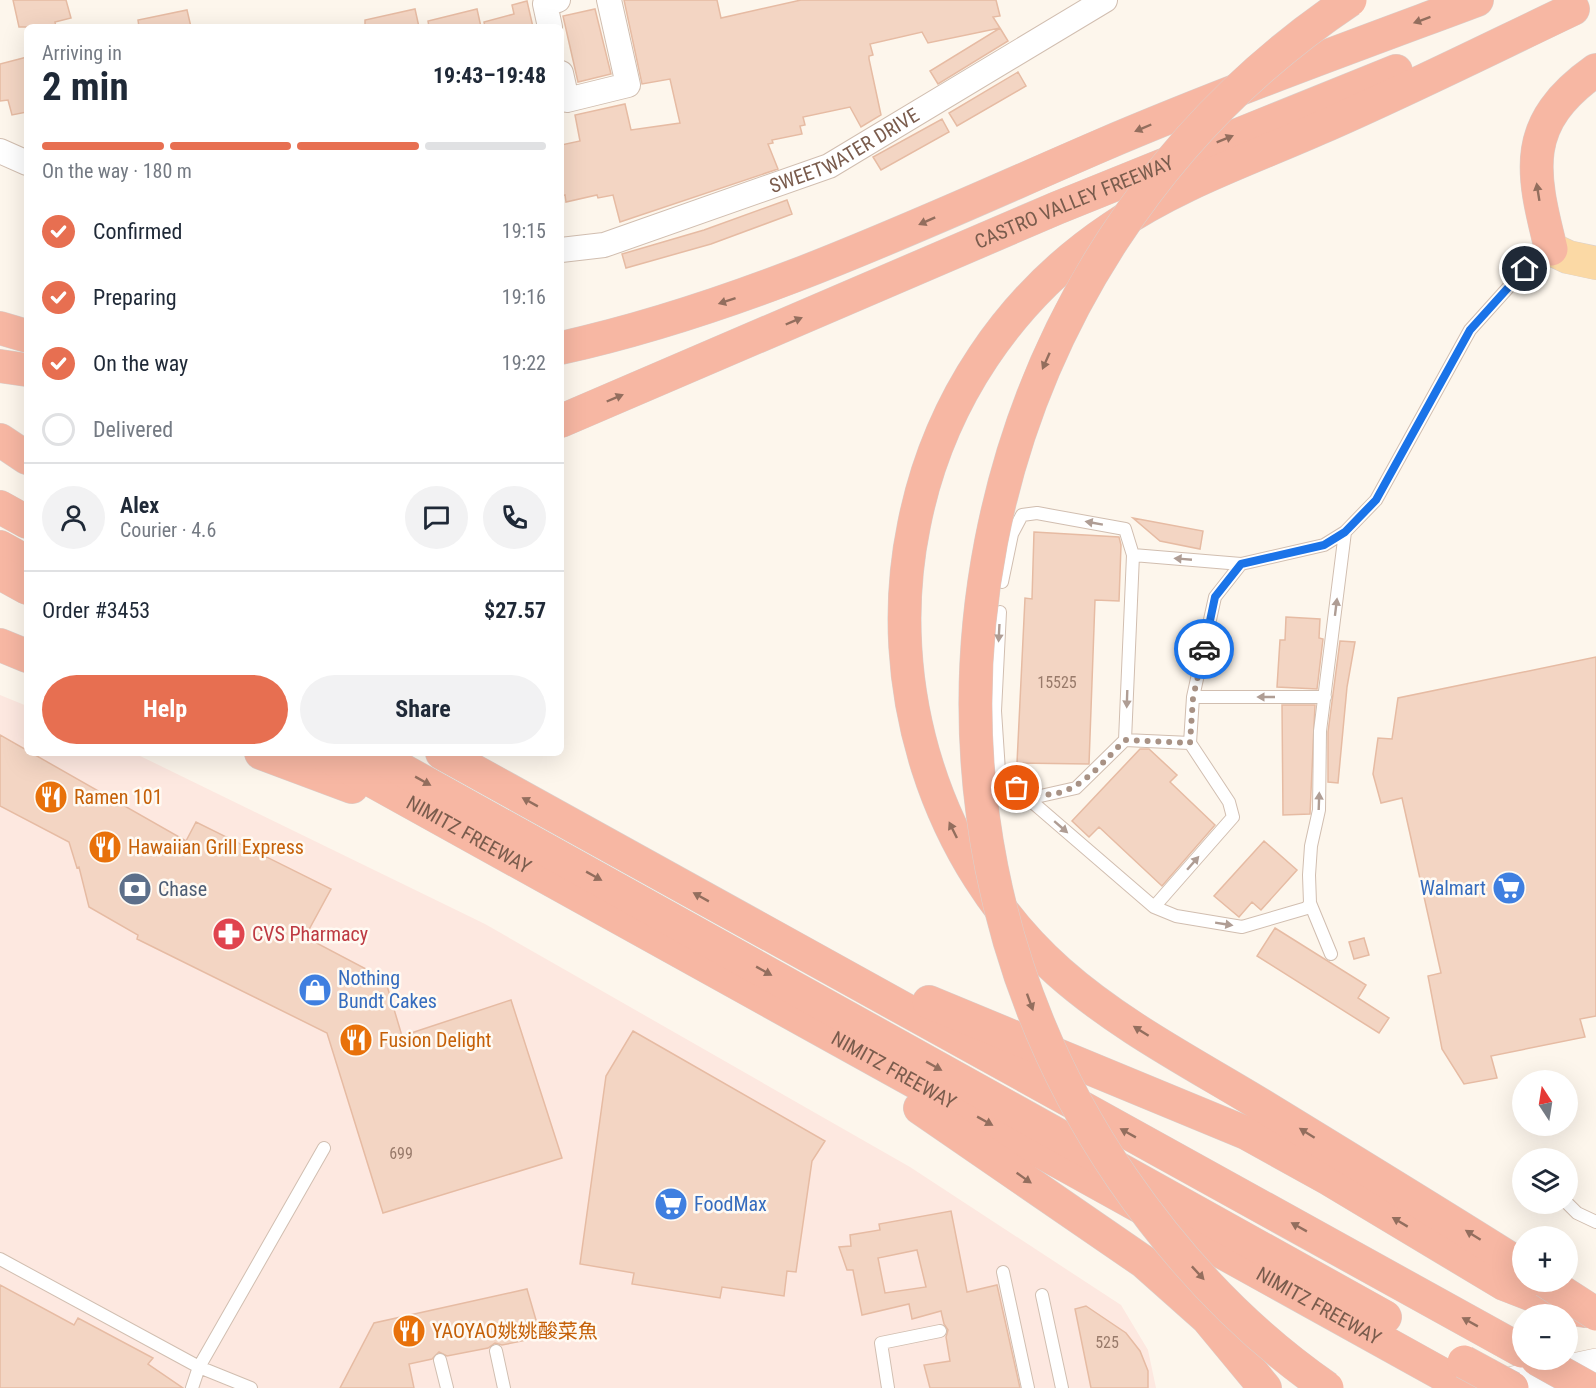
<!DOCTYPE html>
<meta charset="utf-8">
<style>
:root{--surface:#fff;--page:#f2f2f3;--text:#1f2937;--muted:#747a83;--line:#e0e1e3;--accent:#e76f51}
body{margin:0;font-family:"Roboto Condensed","Noto Sans SC",sans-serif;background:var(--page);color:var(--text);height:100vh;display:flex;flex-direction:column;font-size:22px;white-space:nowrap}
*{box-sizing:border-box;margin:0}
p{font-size:20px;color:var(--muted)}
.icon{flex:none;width:33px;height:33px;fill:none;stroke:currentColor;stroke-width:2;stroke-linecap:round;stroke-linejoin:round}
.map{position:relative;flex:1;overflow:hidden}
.panel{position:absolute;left:24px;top:24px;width:540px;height:732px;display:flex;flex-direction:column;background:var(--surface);border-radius:9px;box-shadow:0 6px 24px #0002}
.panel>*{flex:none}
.needle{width:39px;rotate:348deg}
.fabs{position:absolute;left:1512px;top:1070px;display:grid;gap:12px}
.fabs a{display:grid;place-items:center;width:66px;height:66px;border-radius:50%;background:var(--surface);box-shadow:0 6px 24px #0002;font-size:30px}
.pin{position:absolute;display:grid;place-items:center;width:51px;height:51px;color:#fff;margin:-26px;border:3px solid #fff;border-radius:50%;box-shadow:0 2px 6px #0007}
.courier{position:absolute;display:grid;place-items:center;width:60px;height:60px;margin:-30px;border:4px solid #1a73e8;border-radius:50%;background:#fff;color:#222;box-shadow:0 2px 8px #0007}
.headline em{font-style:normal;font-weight:700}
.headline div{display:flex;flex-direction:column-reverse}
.headline{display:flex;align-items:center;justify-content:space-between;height:102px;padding:0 18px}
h1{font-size:39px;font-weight:700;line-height:45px}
.bar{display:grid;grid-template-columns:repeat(4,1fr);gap:9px 6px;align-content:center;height:72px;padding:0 18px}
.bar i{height:8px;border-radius:4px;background:var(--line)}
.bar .on{background:var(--accent)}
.bar p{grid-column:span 4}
.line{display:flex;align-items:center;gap:15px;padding:0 18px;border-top:2px solid var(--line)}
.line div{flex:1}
.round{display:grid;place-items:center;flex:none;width:63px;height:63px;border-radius:32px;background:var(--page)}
ol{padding:0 18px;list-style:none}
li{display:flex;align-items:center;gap:18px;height:66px}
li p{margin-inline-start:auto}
li .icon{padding:6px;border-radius:50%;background:var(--accent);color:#fff;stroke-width:4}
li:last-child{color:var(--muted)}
li i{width:33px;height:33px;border:3px solid var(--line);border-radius:50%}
.primary-button{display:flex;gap:12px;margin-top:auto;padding:12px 18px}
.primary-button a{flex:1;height:69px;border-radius:36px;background:var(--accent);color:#fff;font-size:24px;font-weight:700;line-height:69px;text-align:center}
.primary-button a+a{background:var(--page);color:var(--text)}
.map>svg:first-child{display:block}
</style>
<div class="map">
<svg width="1596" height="1388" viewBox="0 0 1596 1388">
<rect width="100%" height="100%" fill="#fdf6ec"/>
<path fill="#fde8e0" d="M0 695 27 706V753H134L485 924 910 1167 1121 1305 1148 1350 1156 1388H0Z"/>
<path fill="#f3d5c3" stroke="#e6bba3" stroke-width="1.5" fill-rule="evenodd" d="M13 0H66L71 18 55 22 56 27H19Z
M624 0H717L721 18 801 0H996L1000 16 993 17 1000 28 928 43 922 32 870 44 873 55 869 56V59L881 115 861 127 850 107 803 117 805 125 800 126 802 134 772 140 773 143 768 144 778 169 620 222 613 195 598 198 597 195 566 202 565 195 561 196V145L580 141 575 115 625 104 631 130 680 123 670 79 642 84Z
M527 1 533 27H485L484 22 514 14 512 5Z
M415 9 419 27H365V20Z
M477 9 481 27H429L428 21Z
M595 9 611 74 578 82 563 16Z
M187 10 191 27H139L138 20Z
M1000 28 1008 41 938 84 930 71Z
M27 57V112L12 115 8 100 0 101V64Z
M1018 72 1026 86 957 126 949 113Z
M942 119 949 132 881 170 873 157Z
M787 200 792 214 711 244 626 268 622 254 704 230Z
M1133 518 1203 531 1200 549 1160 541Z
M1034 532 1119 537 1121 545 1119 601 1095 600 1089 764 1017 763 1025 598 1032 599Z
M1286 617 1320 619 1319 638 1323 639 1317 689 1277 687 1280 640H1285Z
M1340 641 1355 642 1347 687 1338 783 1328 782V732Z
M1596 657V1016L1580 1019 1585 1037 1491 1056 1497 1078 1464 1084 1442 1049 1428 976 1441 973 1402 798 1381 803 1373 774 1378 738 1392 739 1398 698Z
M1282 705H1315L1310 814 1283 815Z
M0 735 186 841 196 822 331 889 305 937 385 979 402 1036 511 1000 562 1158 383 1213 327 1033 137 939 138 935 89 907 79 867 77 868 69 842 0 806Z
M1140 749H1149L1177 775 1170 782 1215 825 1162 886 1099 827 1089 837 1072 821Z
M1264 841 1297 870 1261 910 1252 902 1239 917 1214 896Z
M1275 928 1366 985 1358 998 1389 1018 1379 1033 1257 956Z
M1364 938 1369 955 1354 959 1349 942Z
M633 1031 825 1141 812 1161 796 1272 787 1271 784 1296 722 1287 720 1298 632 1284 634 1273 580 1264 606 1076Z
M951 1211 967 1292 997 1285 1020 1388H930L924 1365 950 1361 946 1337 948 1330 944 1324 941 1311 912 1319 909 1304 862 1315 853 1270H847L839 1247 851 1246 850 1235 880 1230 879 1224ZM917 1250 926 1287 885 1293 878 1258Z
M0 1285 74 1325 78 1318 153 1358 148 1364 183 1388H0Z
M527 1289 538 1327 526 1329 527 1340 502 1345 495 1343 488 1348 447 1356 439 1352 432 1359 409 1364 414 1388H340L374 1323Z
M1086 1306 1126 1333 1140 1351 1148 1371V1388H1091L1075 1309Z"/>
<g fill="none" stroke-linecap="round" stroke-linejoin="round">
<g stroke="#d1beb0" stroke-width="14">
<path id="lane" d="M1241 564 1215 597 1193 697 1190 743 1125 740 1133 555 1241 564 1324 545 1345 532 1376 500 1470 330 1525 269 1551 249
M1002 582 1012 534 1022 515 1037 513 1125 529 1133 555
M1000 612 995 711 999 771 1016 788 1036 797 1076 788 1125 740
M1193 697H1325
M1016 788 1154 907 1176 916 1242 927 1307 908 1310 903 1309 875 1311 846 1319 810 1320 731 1345 532
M1310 903 1331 954
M1154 907 1233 817 1229 802 1190 743
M1567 1203 1577 1213 1596 1222
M0 1259 199 1367 251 1388
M1003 1272 1028 1388
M1042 1295 1062 1388
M496 1351 504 1388
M440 1360 447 1388
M192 1388 199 1367 324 1148
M888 1388 881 1343 940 1331"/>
</g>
<g stroke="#d1beb0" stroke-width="26">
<g id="street">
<path d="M550 27 545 4 558 0"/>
<path d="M561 73 567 100 628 85 609 0"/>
<path d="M0 151 27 163"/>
<path id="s1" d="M561 250 604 245 829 166 1105 0"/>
</g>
</g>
<g stroke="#d6c0b0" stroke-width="34">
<path id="secondary" d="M1490 1388 1596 1365"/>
</g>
<g stroke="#dad1cd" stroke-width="34">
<path id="primary" d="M1551 249 1568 257 1596 263"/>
</g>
<g stroke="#dad1cd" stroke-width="34">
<g id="highway">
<path d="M1551 249C1531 170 1521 123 1596 70"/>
<path d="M0 328 27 336"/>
<path d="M561 348C750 306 924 222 1100 146 1224 93 1351 47 1477 0"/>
<path d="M0 366 27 370"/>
<path id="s2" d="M561 421 1057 208 1396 71"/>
<path d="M0 440 27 458"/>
<path d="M0 507 27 522"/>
<path d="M0 547 27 562"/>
<path d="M0 573 27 588"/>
<path d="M0 645 27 656"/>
<path d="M261 753 352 787"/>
<path id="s3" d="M322 753 1467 1388"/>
<path d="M372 753 1385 1317"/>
<path d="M442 753 1522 1351"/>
<path d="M929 1002 1246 1133 1329 1179 1504 1284 1566 1308 1585 1311"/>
<path d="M920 1108 1144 1262 1207 1318 1265 1388"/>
<path d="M1522 1266C1438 1213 1353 1161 1268 1109 1198 1066 1121 1027 1059 972 935 862 881 685 914 525 938 403 1009 297 1112 228 1176 184 1250 159 1320 128 1405 91 1489 49 1573 9"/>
</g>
</g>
<use href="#lane" stroke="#fff" stroke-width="12"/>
<use href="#street" stroke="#fff" stroke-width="24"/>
<use href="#secondary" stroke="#fff" stroke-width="33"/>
<use href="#primary" stroke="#fbd9a5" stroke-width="33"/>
<use href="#highway" stroke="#f7b7a3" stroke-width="33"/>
<g stroke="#dad1cd" stroke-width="34" stroke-linecap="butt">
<path id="highway-bridge" d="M1545 1281 1596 1314
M1537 1359 1589 1388
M1464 1362 1512 1388
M1327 1388C1246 1332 1177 1258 1122 1178 858 792 961 260 1350 0"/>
</g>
<use href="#highway-bridge" stroke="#f7b7a3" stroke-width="33"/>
</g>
<defs><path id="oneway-solid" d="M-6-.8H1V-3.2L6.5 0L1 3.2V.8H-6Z" transform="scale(1.5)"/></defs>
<g fill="#936e5e">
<use href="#oneway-solid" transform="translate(1422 20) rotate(160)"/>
<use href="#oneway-solid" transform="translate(1143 128) rotate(157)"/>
<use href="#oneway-solid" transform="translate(1225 139) rotate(-22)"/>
<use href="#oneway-solid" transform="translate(1538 192) rotate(-99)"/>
<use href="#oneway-solid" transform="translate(927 221) rotate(156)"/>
<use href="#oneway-solid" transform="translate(727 301) rotate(162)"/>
<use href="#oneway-solid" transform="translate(794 321) rotate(-23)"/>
<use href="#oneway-solid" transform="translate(1046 361) rotate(114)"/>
<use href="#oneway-solid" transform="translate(615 398) rotate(-23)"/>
<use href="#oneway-solid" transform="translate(423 781) rotate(29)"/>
<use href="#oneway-solid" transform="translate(530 802) rotate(-151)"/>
<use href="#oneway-solid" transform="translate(953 830) rotate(-116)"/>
<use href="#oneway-solid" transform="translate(594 876) rotate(29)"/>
<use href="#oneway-solid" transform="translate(701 897) rotate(-151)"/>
<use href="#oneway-solid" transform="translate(764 971) rotate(29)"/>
<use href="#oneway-solid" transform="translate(1030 1002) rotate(70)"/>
<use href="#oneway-solid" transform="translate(1141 1031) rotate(-148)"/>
<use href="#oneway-solid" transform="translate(934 1066) rotate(29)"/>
<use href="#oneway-solid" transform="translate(985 1121) rotate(29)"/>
<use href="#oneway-solid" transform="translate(1128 1133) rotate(-151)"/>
<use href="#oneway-solid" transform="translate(1307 1133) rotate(-148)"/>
<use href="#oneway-solid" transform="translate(1024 1178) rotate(35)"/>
<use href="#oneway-solid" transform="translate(1400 1222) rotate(-149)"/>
<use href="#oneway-solid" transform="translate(1299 1227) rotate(-151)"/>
<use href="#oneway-solid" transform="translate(1473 1235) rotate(-148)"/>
<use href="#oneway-solid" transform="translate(1198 1273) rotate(47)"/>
<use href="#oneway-solid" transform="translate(1470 1322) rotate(-151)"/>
</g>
<g fill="#af9d94">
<use href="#oneway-solid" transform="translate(1094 523) rotate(-170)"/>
<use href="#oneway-solid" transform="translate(1183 559) rotate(-175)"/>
<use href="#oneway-solid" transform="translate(1336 607) rotate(-83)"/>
<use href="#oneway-solid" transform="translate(999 633) rotate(93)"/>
<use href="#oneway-solid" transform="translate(1266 697) rotate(180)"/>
<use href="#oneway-solid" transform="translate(1127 699) rotate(92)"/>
<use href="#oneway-solid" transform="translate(1319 801) rotate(-88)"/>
<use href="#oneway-solid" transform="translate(1061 827) rotate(41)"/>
<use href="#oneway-solid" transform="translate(1193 863) rotate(-49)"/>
<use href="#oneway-solid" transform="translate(1224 924) rotate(9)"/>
</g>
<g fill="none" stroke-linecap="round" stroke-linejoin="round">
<path stroke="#a89285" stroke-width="6" stroke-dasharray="0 10.8" d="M1017 788C1067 810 1093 772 1125 740L1190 743 1193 698 1204 649"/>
<path stroke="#1a73e8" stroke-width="8" d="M1204 649 1215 597 1241 564 1324 545 1345 532 1376 500 1470 330 1525 269"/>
</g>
<defs>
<g id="restaurant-disc" transform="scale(1.725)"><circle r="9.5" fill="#e8710a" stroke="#fffaf3"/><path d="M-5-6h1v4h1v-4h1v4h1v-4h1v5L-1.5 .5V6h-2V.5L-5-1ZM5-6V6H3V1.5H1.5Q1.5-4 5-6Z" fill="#fff"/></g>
<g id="supermarket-disc" transform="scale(1.725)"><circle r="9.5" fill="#3f7fe0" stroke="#fffaf3"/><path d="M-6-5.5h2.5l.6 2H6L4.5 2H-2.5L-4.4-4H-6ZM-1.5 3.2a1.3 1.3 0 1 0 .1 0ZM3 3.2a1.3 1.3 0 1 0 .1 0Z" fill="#fff"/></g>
<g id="bank-disc" transform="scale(1.725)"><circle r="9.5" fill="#5c6f8a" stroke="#fffaf3"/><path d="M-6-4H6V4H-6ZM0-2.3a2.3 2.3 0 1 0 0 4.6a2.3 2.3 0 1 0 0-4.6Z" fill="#fff"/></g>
<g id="pharmacy-disc" transform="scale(1.725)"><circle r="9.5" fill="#e0444e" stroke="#fffaf3"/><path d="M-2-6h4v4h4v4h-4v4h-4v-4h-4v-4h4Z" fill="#fff"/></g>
<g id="shop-disc" transform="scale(1.725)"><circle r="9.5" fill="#3f7fe0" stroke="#fffaf3"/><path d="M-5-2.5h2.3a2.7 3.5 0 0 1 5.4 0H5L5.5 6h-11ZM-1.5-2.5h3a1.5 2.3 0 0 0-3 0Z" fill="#fff"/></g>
</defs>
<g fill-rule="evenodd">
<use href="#restaurant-disc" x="51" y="797"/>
<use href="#restaurant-disc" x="105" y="847"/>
<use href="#supermarket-disc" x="1509" y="888"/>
<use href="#bank-disc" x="135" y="889"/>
<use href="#pharmacy-disc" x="229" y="934"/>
<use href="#shop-disc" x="315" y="990"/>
<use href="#restaurant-disc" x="356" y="1040"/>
<use href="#supermarket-disc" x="671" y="1204"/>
<use href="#restaurant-disc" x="409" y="1331"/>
</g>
<g text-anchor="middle" stroke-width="5" stroke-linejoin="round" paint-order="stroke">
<g font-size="16" fill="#987a6a">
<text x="1057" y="688">15525</text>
<text x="401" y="1159">699</text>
<text x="1107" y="1348">525</text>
</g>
<g font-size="20" fill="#7a5c4d" stroke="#fffaf3">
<text dy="7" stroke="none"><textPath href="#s1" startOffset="302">SWEETWATER DRIVE</textPath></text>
<text dy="7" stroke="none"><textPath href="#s2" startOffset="558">CASTRO VALLEY FREEWAY</textPath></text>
<text dy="7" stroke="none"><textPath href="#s3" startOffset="168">NIMITZ FREEWAY</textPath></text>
<text dy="7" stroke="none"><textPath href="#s3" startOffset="654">NIMITZ FREEWAY</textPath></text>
<text dy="7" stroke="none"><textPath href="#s3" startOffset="1140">NIMITZ FREEWAY</textPath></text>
</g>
<g font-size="20" fill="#c56008" stroke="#fffaf3" text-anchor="start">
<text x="74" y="804">Ramen 101</text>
<text x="128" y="854">Hawaiian Grill Express</text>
<text x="379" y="1047">Fusion Delight</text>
<text x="432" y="1338">YAOYAO姚姚酸菜魚</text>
</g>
<g font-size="20" fill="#366cbe" stroke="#fffaf3" text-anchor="start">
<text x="1486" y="895" text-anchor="end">Walmart</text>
<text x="338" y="985">Nothing<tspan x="338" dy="23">Bundt Cakes</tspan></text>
<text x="694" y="1211">FoodMax</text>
</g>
<g font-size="20" fill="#4e5e75" stroke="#fffaf3" text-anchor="start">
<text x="158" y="896">Chase</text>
</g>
<g font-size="20" fill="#be3a42" stroke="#fffaf3" text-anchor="start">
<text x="252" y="941">CVS Pharmacy</text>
</g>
</g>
</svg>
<div class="fabs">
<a><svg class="needle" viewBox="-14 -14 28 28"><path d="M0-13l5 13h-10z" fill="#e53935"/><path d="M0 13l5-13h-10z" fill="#747a83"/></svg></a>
<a><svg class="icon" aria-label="layers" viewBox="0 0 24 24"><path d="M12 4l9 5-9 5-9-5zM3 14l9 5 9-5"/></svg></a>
<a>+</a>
<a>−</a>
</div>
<div class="pin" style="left:1017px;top:788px;background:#ea580c"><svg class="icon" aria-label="bag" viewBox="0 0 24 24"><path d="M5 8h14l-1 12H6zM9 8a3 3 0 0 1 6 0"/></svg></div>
<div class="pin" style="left:1525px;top:269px;background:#1f2937"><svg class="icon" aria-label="home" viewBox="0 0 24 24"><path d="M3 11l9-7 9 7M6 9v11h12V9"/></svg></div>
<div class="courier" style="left:1204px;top:649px"><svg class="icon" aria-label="car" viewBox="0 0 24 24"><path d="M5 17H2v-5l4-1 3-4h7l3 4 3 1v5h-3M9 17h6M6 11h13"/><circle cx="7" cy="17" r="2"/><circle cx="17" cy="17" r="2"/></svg></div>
<section class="panel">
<div class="headline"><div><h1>2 min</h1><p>Arriving in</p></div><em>19:43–19:48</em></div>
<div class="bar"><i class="on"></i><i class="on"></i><i class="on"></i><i></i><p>On the way · 180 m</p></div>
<ol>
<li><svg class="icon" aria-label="check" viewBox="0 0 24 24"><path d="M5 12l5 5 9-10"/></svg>Confirmed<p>19:15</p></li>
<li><svg class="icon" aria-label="check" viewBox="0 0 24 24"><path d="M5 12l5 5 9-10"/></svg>Preparing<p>19:16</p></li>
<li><svg class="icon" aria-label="check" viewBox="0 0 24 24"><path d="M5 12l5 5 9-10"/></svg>On the way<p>19:22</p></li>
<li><i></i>Delivered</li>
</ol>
<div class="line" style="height:108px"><a class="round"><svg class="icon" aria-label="person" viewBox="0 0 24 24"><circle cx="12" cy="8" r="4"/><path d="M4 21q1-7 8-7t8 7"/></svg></a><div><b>Alex</b><p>Courier · 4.6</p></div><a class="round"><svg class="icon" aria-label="chat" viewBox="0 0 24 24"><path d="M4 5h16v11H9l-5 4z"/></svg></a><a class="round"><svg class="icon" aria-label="phone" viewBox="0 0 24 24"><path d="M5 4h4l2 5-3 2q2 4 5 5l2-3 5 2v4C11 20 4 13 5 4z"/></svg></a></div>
<div class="line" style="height:78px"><div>Order #3453</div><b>$27.57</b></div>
<div class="primary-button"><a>Help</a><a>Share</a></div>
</section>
</div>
